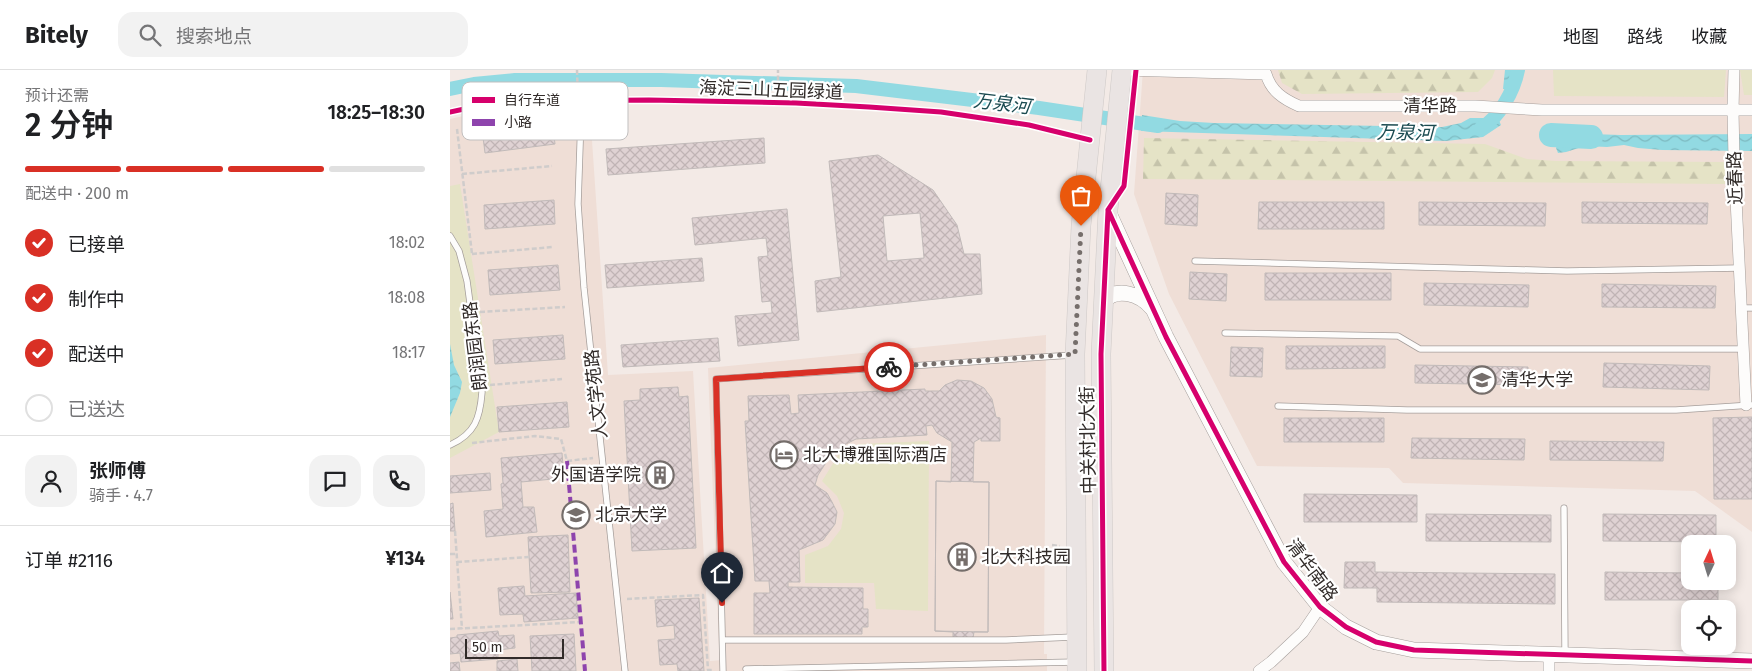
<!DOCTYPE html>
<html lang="zh">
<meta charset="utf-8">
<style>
:root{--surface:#fff;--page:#f2f2f2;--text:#202124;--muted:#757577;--line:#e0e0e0;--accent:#d93025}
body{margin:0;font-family:"Fira Sans","Noto Sans SC",sans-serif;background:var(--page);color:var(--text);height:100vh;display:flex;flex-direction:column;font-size:19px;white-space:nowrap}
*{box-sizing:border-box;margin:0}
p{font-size:16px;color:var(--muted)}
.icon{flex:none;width:28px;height:28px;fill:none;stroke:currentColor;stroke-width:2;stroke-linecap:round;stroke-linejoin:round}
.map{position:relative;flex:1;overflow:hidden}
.details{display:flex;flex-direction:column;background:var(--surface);width:450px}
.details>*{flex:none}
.needle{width:32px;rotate:4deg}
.buttons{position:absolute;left:1231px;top:465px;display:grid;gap:10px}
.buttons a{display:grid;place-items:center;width:55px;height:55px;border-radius:10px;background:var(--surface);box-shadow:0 2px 12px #0003;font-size:25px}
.scale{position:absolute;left:15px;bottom:12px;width:99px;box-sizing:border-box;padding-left:5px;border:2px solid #312b29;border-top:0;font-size:14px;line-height:18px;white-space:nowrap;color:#312b29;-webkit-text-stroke:4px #fff;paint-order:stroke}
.pin{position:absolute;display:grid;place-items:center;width:42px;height:42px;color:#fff;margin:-51px -21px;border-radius:50% 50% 50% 0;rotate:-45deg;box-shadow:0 0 5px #0007}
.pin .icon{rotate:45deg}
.courier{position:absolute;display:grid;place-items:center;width:50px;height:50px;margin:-25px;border:4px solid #d93025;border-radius:50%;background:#fff;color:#222;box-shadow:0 1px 6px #0007}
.head em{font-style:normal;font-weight:600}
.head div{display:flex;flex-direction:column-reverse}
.head{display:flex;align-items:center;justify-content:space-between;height:85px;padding:0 25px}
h1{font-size:32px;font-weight:600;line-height:38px}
.bar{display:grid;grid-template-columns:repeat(4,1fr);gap:8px 5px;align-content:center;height:60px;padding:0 25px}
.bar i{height:6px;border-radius:4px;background:var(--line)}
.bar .on{background:var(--accent)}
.bar p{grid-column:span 4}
.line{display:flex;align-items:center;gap:12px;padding:0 25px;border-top:1px solid var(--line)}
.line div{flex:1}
.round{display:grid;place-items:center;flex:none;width:52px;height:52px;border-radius:15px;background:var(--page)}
ol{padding:0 25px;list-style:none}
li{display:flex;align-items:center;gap:15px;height:55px}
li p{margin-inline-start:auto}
li .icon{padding:5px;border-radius:50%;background:var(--accent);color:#fff;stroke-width:4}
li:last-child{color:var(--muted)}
li i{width:28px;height:28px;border:2px solid var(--line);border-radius:50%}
header{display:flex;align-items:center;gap:30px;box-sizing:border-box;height:70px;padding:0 25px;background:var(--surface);border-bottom:1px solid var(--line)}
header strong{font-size:24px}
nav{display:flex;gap:28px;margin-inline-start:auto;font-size:18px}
.search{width:350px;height:45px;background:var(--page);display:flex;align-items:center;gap:12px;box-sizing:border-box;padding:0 18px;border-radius:15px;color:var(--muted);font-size:19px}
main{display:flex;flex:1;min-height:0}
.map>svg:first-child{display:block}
</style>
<header>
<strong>Bitely</strong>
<div class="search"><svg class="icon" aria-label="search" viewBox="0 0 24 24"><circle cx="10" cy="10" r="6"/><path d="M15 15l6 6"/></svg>搜索地点</div>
<nav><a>地图</a><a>路线</a><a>收藏</a></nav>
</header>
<main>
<section class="details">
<div class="head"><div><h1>2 分钟</h1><p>预计还需</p></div><em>18:25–18:30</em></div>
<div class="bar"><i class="on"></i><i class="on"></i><i class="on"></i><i></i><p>配送中 · 200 m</p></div>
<ol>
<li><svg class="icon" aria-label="check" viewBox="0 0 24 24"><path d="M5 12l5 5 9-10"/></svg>已接单<p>18:02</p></li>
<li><svg class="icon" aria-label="check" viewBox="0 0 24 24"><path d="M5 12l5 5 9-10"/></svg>制作中<p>18:08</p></li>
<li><svg class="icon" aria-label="check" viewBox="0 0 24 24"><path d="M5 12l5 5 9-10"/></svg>配送中<p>18:17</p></li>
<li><i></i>已送达</li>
</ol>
<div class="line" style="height:90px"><a class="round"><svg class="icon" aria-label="person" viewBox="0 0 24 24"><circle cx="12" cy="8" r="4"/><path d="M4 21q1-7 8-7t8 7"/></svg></a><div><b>张师傅</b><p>骑手 · 4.7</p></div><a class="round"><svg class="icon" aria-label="chat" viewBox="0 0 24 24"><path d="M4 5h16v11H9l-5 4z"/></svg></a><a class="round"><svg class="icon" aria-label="phone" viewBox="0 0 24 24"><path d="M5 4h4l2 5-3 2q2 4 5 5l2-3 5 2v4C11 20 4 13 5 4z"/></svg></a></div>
<div class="line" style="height:65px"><div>订单 #2116</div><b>¥134</b></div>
</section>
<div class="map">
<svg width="1302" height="601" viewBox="0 0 1302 601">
<defs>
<pattern id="forest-firs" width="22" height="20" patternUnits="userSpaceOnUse" patternTransform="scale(1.25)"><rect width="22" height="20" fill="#e5e3c6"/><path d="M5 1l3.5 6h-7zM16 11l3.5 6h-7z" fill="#c5c3aa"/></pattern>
<pattern id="water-waves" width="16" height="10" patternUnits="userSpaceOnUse" patternTransform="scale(1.25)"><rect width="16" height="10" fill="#92dae2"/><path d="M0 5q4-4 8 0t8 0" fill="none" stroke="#7ebbc2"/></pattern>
<pattern id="building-cross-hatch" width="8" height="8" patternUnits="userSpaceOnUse" patternTransform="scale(1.25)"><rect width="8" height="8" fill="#dfd2d3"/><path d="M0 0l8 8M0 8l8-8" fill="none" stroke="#c0b4b5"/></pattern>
</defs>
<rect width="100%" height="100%" fill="#f3eae6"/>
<path fill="#efded6" d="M693 0H1302V462L1245 421 953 413 939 398 807 396 719 224 684 124Z
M86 38 140 41 158 305 243 301 260 591 272 590 269 578 258 298 596 265 594 584H597V601H0V49L36 41Z"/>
<path fill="#e5e3c6" d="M1103 0H1276L1274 27 1104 26Z
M1290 0H1302V25H1294Z
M10 114 49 362 0 388V116Z
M479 371 478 541 426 539 424 513H355V485L378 476 391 459 394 443 387 426 372 411 389 384 409 374Z"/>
<path fill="url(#forest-firs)" d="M828 0H1045L1042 8 1028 22 852 24 832 13Z
M694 68 1035 74 1077 89 1106 91 1276 92 1275 114 693 109Z"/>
<path fill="url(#water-waves)" d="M1055 0H1071L1070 10 1066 20 1053 19Z
M692 45 730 51 764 53 992 57 1011 53 1020 48H1048L1051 55 1033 67 996 71 691 61Z
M1111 63 1171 65 1302 64V81L1212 80 1188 78 1174 75 1157 77 1135 76 1116 82 1108 83 1106 78Z
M0 274 4 295 12 312 10 323 0 347Z"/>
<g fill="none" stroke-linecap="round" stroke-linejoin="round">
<path stroke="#92dae2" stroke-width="14" d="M0 19 24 14 65 10H211L406 16 589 38 708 56
M1031 58C1049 48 1064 21 1068 0"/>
<path stroke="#92dae2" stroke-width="24" d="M1101 65 1141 67"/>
</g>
<path fill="url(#building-cross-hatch)" stroke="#c1bab9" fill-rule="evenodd" d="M102 50 105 74 35 83 32 59Z
M314 68 315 93 158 105 156 79Z
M428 85 483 120 507 155 514 184H530L532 224 367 242 365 211 391 207 379 91ZM470 143 474 188 437 191 433 146Z
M716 123 748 125 747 156 715 154Z
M104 130 105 154 35 159 34 135Z
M809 132H934V159H808Z
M969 132 1096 133 1095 156 969 155Z
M1132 132 1258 133 1257 154 1132 153Z
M337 139 349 270 288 276 285 246 322 243 321 231 312 232 308 187 318 186 316 168 245 175 242 148Z
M252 188 254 211 157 218 155 195Z
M108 195 110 220 40 225 38 200Z
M740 202 777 204 776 231 739 229Z
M815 203H941V230H815Z
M974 213 1079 215 1078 237 974 235Z
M1152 214 1266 216 1265 238 1152 237Z
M113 265 115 289 45 294 43 270Z
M268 268 270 291 173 297 171 275Z
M836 276H935V298L836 299Z
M781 277 813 278 812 307 780 306Z
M1154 293 1260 296 1259 320 1153 317Z
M965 295 1078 297V315L965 313Z
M507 310 521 311 534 318 542 329 546 347 550 348V371H531V368L524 372 523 412H539L538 562H524L523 568 503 567V562L485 561 486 411 501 412 502 372 487 363 482 355 476 356 477 365 406 369 392 376 381 385 368 405 365 415 377 423 382 432 387 442 385 454 373 470 349 480 350 512H338V517L413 518V539H418V557H412V564H304V523H320L319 511H305L295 351H299L298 326 339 325 341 344 349 343 348 325 475 319V321H489L495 315Z
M228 317 229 327 238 326 246 478 182 481 174 331 190 330V319Z
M117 332 119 357 49 362 47 337Z
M1302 347V429H1264L1263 348Z
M834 348H934V372H834Z
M962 368 1075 369 1074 390 961 388Z
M1100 371 1214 372 1213 391 1100 390Z
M112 383 114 408 71 412 73 437H84L87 462 36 467 34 441 53 439 51 414 53 413 51 388Z
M40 403 41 420 0 423V406Z
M486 411 539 412 538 562 485 561Z
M854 424 967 425V452H854Z
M3 433 5 461H0V434Z
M976 444 1101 445V472L976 471Z
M1153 444 1266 445V472L1153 471Z
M118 465 120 522 81 523 78 467Z
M895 492H925V502L1105 504V534L927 532V518H894Z
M1155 502 1240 503V511H1268V530H1155Z
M74 516 75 526 126 523 128 548 74 552 73 544 50 545 48 518Z
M0 522 3 549H0Z
M249 528 254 601H228L227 594 210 595 208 570 225 569 224 555 207 557 205 530Z
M48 561 49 566 64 565 65 578 48 580V589L11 592 10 583 0 584V568L7 567V565Z
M124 564 126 601H82L80 566Z
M67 589 68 601H47V591Z
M9 592 10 601H0V593Z"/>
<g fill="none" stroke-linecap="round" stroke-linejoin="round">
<g stroke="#a59e9b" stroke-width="7">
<path id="service" d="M131 47 128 134 134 218 175 601
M0 166 9 181 17 211 32 322C30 348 25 364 0 375
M745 191 1117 201 1290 198
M1292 238H1302
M775 263 948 266 970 279H1293
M828 336 957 340H1226L1302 335
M1114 438 1115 583
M273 570H556L623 567
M273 601 266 309 623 285
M297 601 296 599 625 592"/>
</g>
<g stroke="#a59e9b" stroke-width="12">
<path id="minor" d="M674 0 816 4C821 21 833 29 849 36H1025L1092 40H1302
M1284 0 1283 40 1284 88 1296 335
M1099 585V601
M809 601 821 592 853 562 870 537"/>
</g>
<g stroke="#a59e9b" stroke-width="16">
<path id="tertiary" d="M658 141 716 267 834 492 870 537 896 557 926 572 964 580 1302 591
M653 232C666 216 690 224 702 238"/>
</g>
<g stroke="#cec9c7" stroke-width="20">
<path id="primary" d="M627 601 625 284 631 156 647 0
M654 601 651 284 658 140 672 0"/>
</g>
<path stroke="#cfcccb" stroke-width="2.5" stroke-dasharray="5 2.5" stroke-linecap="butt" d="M127 0 128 31
M7 59 22 184
M12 104 102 96
M22 184 103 177
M30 242 115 237
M40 315 112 309
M22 373 85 366 111 369 117 391 143 388
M5 461 12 559
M602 475 610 476
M0 484H7
M7 492 79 487
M177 529 253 525 258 600H264
M0 559 131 552"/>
<use href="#service" stroke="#fdfcfb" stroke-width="5.5"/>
<use href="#minor" stroke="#fdfcfb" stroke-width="11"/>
<use href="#tertiary" stroke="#fdfcfb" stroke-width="15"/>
<use href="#primary" stroke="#eae4e3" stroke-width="19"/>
<path stroke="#cfcccb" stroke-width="2.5" stroke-dasharray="5 2.5" stroke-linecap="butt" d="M328 33V0"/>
<path stroke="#8e44ad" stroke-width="4" stroke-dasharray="8 4" stroke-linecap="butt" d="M117 391 135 601"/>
<g stroke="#fff" stroke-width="8">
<path id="cycleway" d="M0 42 42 33 69 31 199 30 346 33 419 37 491 42 579 55 640 70
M658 140 716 267 834 492 870 537 896 557 926 572 964 580 1302 591
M658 140 674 116 686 0
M654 601 651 284 658 141"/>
</g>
<use href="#cycleway" stroke="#d6006c" stroke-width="5"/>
</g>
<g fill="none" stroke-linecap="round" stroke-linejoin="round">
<path stroke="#756e6b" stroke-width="5" stroke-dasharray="0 9" d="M439 297 625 284 631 156"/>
<path stroke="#d93025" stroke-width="6" d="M272 533 266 309 439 297"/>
</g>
<defs>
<g id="university-ring" transform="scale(1.4375)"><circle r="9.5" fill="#fff" stroke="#756e6b" stroke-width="1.5"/><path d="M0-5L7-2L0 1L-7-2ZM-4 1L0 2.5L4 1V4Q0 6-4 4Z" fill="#756e6b"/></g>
<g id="hotel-ring" transform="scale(1.4375)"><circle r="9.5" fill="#fff" stroke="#756e6b" stroke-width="1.5"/><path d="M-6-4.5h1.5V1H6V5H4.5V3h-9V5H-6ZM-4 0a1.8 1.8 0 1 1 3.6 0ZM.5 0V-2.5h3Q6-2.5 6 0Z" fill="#756e6b"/></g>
<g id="building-ring" transform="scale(1.4375)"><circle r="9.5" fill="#fff" stroke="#756e6b" stroke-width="1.5"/><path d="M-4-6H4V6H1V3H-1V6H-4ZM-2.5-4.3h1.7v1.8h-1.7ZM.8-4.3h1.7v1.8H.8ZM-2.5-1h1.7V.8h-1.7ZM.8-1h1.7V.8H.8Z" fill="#756e6b"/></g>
</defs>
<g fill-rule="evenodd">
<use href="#university-ring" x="1032" y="310"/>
<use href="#hotel-ring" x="334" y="385"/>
<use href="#building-ring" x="210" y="405"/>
<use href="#university-ring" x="126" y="445"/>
<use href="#building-ring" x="512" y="487"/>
</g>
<g text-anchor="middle" stroke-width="4.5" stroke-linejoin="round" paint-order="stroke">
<g font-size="18" fill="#312b29" stroke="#fff">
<text transform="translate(321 20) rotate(2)" y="6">海淀三山五园绿道</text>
<text x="980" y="42">清华路</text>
<text transform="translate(1285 108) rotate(-92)" y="6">近春路</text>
<text transform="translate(25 276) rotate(-97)" y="6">朗润园东路</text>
<text transform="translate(146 324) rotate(-96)" y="6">人文学苑路</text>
<text transform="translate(638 370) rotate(-91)" y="6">中关村北大街</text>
<text transform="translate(862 500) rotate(53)" y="6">清华南路</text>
</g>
<g font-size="18" fill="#312b29" stroke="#fff" text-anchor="start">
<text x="1051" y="316">清华大学</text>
<text x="353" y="391">北大博雅国际酒店</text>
<text x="191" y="411" text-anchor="end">外国语学院</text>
<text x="145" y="451">北京大学</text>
<text x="531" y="493">北大科技园</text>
</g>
<g font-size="19" font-style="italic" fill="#1b4b51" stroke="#fff">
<text transform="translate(552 33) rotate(7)" y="7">万泉河</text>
<text transform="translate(955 62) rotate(1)" y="7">万泉河</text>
</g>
</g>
<rect x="12" y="12" width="166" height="58" rx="8" fill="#fff" stroke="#c1bfbf" stroke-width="1"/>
<rect x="22" y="27" width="23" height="6" fill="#d6006c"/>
<rect x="22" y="49" width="23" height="7" fill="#8e44ad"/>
<g font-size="14" fill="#312b29">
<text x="54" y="35">自行车道</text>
<text x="54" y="57">小路</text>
</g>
</svg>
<div class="buttons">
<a><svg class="needle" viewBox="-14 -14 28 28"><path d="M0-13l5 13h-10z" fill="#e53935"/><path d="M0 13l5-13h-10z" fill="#757577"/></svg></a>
<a><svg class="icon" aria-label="locate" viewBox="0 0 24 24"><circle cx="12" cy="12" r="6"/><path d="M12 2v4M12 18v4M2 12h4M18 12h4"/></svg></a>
</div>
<div class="scale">50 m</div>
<div class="pin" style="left:631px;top:156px;background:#ea580c"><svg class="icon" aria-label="bag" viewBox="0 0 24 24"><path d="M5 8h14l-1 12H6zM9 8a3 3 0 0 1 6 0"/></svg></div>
<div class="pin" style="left:272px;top:533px;background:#1f2937"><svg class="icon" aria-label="home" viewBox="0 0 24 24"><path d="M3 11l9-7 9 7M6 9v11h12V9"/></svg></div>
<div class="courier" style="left:439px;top:297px"><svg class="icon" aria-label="bike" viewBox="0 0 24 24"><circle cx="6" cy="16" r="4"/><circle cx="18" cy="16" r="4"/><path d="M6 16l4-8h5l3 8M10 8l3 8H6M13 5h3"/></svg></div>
</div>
</main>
